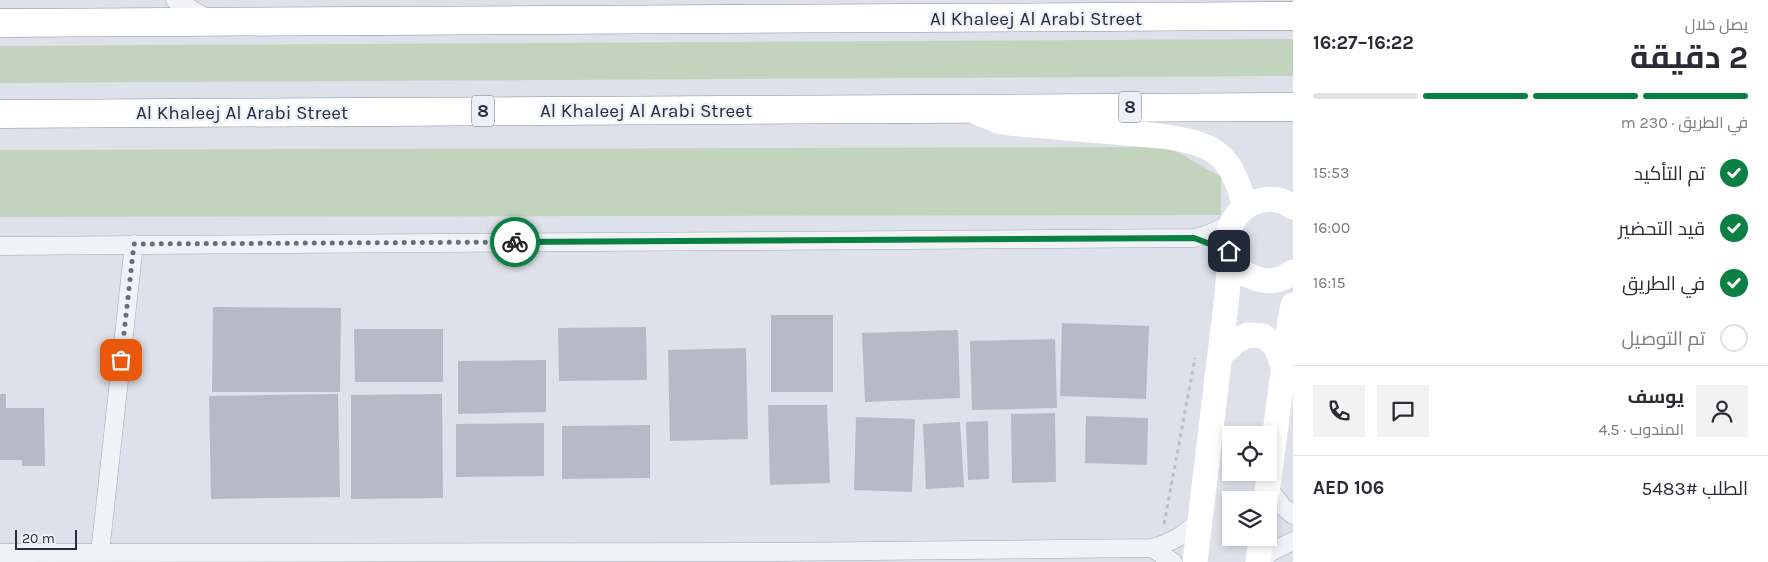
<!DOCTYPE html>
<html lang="ar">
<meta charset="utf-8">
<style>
:root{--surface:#fff;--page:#f2f2f3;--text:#2b2b33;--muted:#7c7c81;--line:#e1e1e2;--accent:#0b8043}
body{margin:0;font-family:Karla,Cairo,sans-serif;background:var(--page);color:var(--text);direction:rtl;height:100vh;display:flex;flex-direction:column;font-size:19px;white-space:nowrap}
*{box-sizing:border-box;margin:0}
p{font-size:16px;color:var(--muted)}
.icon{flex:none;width:28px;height:28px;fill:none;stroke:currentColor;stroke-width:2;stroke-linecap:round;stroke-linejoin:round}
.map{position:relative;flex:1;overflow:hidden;direction:ltr}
.sheet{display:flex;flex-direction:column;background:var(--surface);width:475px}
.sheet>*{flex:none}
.controls{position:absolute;left:1222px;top:426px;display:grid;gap:10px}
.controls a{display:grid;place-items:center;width:55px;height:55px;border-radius:0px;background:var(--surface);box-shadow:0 2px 8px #0003;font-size:25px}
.scale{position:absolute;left:15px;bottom:12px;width:62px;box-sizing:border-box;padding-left:5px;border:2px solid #262e41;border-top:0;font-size:14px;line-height:18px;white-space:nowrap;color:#262e41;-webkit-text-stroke:4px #edf0f6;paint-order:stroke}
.pin{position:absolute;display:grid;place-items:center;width:42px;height:42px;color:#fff;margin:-21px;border-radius:10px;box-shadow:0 2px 8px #0006}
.courier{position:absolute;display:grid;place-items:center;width:50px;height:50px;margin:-25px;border:4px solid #0b8043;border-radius:50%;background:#fff;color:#222;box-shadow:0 1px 6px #0007}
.summary em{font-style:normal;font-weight:700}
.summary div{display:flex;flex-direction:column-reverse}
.summary{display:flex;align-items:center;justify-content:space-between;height:85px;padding:0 20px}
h1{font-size:32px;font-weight:700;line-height:38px}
.bar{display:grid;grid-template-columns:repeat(4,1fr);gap:8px 5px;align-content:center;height:60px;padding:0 20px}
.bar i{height:6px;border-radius:4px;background:var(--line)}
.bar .on{background:var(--accent)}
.bar p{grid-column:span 4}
.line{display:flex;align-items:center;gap:12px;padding:0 20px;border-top:1px solid var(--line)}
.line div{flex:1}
.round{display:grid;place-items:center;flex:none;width:52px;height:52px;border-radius:0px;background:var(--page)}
ol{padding:0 20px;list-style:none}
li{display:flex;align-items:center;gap:15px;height:55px}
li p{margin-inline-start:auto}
li .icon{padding:5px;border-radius:50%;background:var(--accent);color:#fff;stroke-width:4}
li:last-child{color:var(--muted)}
li i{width:28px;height:28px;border:2px solid var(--line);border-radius:50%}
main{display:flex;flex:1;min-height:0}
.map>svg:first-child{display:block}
</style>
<main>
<section class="sheet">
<div class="summary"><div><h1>2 دقيقة</h1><p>يصل خلال</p></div><em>16:22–16:27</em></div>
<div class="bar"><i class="on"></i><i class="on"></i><i class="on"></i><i></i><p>في الطريق · 230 m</p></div>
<ol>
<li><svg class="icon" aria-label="check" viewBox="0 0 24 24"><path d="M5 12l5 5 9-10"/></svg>تم التأكيد<p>15:53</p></li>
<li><svg class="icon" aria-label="check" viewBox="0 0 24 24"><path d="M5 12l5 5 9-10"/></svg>قيد التحضير<p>16:00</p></li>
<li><svg class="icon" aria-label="check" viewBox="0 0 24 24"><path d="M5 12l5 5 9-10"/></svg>في الطريق<p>16:15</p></li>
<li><i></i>تم التوصيل</li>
</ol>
<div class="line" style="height:90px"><a class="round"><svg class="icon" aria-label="person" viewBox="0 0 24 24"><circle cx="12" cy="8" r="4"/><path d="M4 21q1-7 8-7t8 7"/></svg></a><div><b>يوسف</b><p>المندوب · 4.5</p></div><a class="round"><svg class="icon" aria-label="chat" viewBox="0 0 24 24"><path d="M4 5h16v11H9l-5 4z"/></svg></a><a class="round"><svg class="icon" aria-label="phone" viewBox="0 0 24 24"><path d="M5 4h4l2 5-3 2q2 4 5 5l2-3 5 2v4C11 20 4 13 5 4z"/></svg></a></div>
<div class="line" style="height:65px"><div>الطلب #5483</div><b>AED 106</b></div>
</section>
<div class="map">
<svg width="1293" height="562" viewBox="0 0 1293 562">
<rect width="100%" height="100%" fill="#dee1e9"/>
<path fill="#c2d3be" d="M1293 39V76L0 83V46Z
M1169 147 1221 177V215L0 217V150Z"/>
<path fill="#b5bac6" d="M213 307 341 308 340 392H212Z
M771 315H833V392H771Z
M1062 323 1149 326 1146 399 1060 396Z
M646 327 647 380 559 381 558 328Z
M354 329H443V382H355Z
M958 330 960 398 865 402 862 333Z
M1055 339 1057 408 972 410 970 341Z
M746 348 748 439 670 441 668 350Z
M546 360V412L458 414V361Z
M0 394H6V408H44L45 466H22V460H0Z
M338 394 340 497 211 499 209 396Z
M442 394 443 498 351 499V395Z
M768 405H827L830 483 770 485Z
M1055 413 1056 482 1012 483 1011 414Z
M1086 416 1148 418 1147 465 1085 463Z
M856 417 915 419 912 492 854 490Z
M988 421 989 479 968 480 966 422Z
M960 422 964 487 926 489 923 424Z
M544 423V476L456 477V424Z
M650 425V478L562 479V426Z"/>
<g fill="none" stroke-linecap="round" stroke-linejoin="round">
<g stroke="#a3a8b3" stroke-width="19">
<path id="minor" d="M175 0 212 21
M0 246 1194 238C1209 235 1221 230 1233 220
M1268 488 1283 507 1293 515
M1152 548 1173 562
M0 553 775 552 1152 548C1173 542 1187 534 1201 517
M99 562 134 244
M1259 562 1271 552 1293 541"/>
</g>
<g stroke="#848da1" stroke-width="29">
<path id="trunk" d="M0 23 1293 16
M0 114 1293 107"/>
</g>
<path stroke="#bcbfc8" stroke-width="3" stroke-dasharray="4 4" stroke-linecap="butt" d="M1164 524 1195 358"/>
<use href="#minor" stroke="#f1f2f7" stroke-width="18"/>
<path stroke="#fff" stroke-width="25" d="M974 111 998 121 1009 123 1161 136C1216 144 1230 153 1245 206
M1293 207C1289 205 1284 201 1279 200 1243 193 1213 232 1236 263 1238 266 1240 270 1243 273 1247 275 1253 277 1257 279 1269 283 1283 280 1293 272
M1220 355 1236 341 1248 335 1263 336 1275 345 1284 368
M1266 500 1290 320 1293 305
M1195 562 1227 295 1230 255
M1258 562 1261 538"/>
<use href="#trunk" stroke="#fff" stroke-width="28"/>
</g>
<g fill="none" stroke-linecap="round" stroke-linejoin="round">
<path stroke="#666d7c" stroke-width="5" stroke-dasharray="0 9" d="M121 360 134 244 515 242"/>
<path stroke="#0b8043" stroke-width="6" d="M515 242 1194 238 1229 251"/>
</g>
<g text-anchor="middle" stroke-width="4.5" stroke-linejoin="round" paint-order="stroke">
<g fill="#edf0f6" stroke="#626877" stroke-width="1">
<rect x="1119" y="91.5" width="22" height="31" rx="4"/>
<rect x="472" y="95.5" width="22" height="31" rx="4"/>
</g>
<g font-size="18" font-weight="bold" fill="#262e41">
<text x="1130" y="113">8</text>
<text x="483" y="117">8</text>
</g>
<g font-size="19" fill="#262e41" stroke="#edf0f6">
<text x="1036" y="25">Al Khaleej Al Arabi Street</text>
<text x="646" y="117">Al Khaleej Al Arabi Street</text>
<text x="242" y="119">Al Khaleej Al Arabi Street</text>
</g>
</g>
</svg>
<div class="controls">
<a><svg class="icon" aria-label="locate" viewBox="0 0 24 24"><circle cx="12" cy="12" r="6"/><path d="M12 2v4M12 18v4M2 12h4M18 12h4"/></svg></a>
<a><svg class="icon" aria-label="layers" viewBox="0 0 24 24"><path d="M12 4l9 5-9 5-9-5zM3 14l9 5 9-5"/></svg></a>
</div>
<div class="scale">20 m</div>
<div class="pin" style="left:121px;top:360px;background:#ea580c"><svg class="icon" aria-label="bag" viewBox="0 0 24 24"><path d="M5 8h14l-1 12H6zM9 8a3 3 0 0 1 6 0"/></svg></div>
<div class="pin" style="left:1229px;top:251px;background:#1f2937"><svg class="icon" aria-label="home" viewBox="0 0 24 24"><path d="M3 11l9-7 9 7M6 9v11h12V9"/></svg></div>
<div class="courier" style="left:515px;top:242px"><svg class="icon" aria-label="bike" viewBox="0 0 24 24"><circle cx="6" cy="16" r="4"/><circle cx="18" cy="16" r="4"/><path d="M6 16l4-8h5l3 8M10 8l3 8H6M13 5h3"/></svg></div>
</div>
</main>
